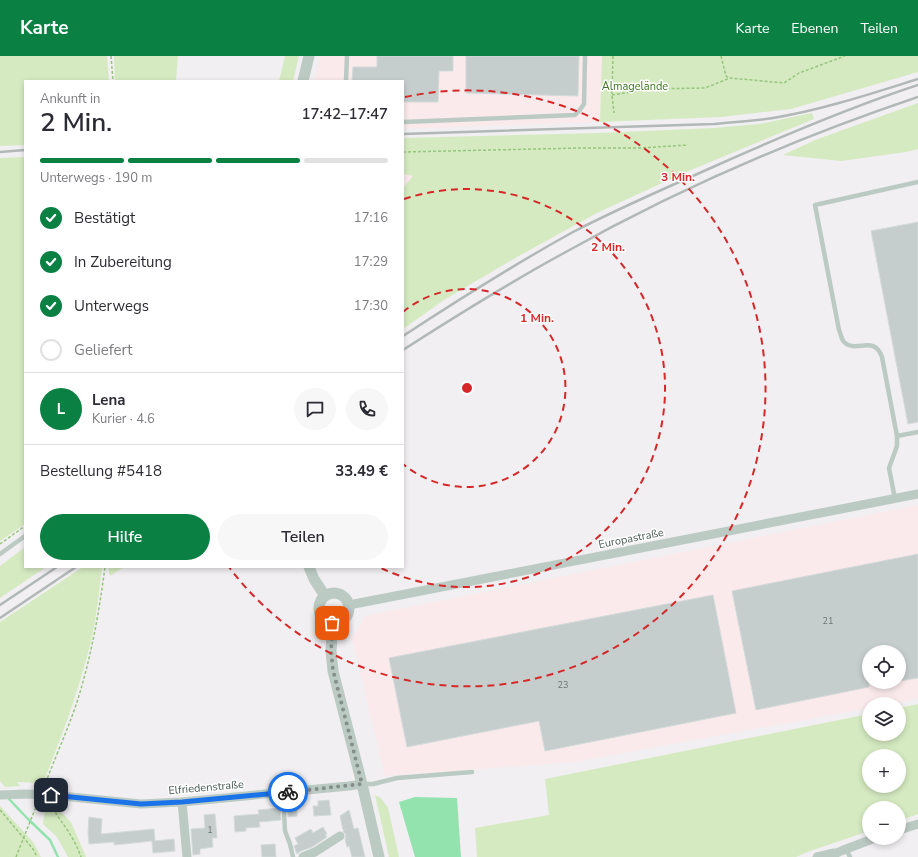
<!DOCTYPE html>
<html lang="de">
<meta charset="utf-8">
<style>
:root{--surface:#fff;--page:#f7f7f7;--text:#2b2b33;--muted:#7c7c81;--line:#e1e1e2;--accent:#0b8043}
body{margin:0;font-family:"Nunito Sans",sans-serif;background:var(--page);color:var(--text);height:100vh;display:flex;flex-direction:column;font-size:15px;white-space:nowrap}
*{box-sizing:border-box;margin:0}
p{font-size:13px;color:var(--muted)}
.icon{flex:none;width:22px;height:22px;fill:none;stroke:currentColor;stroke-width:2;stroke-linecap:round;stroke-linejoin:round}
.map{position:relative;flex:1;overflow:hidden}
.panel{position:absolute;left:24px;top:24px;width:380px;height:488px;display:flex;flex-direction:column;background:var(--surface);border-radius:0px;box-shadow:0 2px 6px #0003}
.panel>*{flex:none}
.tools{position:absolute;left:862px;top:589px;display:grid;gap:8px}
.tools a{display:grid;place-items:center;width:44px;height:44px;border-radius:50%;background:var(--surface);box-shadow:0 2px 6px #0003;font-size:20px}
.pin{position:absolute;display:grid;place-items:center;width:34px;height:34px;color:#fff;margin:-17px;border-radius:8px;box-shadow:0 2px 6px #0006}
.courier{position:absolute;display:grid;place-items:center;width:40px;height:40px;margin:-20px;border:3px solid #1a73e8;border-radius:50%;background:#fff;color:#222;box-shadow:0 1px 5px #0007}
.head em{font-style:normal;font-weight:600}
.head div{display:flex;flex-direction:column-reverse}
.head{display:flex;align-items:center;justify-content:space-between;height:68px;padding:0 16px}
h1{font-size:26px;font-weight:600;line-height:30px}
.bar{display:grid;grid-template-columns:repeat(4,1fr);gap:6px 4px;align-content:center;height:48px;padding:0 16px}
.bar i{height:5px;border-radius:3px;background:var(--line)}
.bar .on{background:var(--accent)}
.bar p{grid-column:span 4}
.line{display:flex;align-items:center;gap:10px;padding:0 16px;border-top:1px solid var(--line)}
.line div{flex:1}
.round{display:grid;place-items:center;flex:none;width:42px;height:42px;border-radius:21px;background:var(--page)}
ol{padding:0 16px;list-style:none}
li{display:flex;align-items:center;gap:12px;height:44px}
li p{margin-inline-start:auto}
li .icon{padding:4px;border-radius:50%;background:var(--accent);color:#fff;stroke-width:4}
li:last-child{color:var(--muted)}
li i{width:22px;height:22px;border:2px solid var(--line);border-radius:50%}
.cta{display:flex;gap:8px;margin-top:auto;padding:8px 16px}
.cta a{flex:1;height:46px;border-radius:24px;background:var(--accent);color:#fff;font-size:16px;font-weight:600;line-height:46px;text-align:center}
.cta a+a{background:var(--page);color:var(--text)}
header{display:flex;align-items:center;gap:24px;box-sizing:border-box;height:56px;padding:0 20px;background:var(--accent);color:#fff}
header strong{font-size:19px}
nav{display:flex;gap:22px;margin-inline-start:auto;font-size:14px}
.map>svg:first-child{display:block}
</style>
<header>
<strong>Karte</strong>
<nav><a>Karte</a><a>Ebenen</a><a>Teilen</a></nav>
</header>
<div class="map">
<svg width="918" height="801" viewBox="0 0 918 801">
<rect width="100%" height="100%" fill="#f1eff1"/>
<path fill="#faeaec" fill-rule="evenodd" d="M320 0H602L600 66 403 73V25H314Z
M403 118 414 120 403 132Z
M918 449V643L893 648H869V652L575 706 385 720 352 583 365 560ZM869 596H899V626H869Z"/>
<path fill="#d5eac1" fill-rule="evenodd" d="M0 0H107L109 25H25V89L0 90Z
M114 0H178L176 25H115Z
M285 0H299L293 25H279Z
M602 0H918V16L791 53 721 61 600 66Z
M918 47V93L906 96 841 105 783 99 815 84Z
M812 57 814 63 686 116 597 157 517 201 444 244 403 273V132L413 120 403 118V82L599 77 714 72 759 68Z
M25 101V468L0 485V102Z
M25 491V511H46L0 542V510Z
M83 511H102C99 538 96 566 89 593 77 639 61 683 43 727L17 726 20 730 5 731 0 725V566Z
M108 511H124L110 520Z
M918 648V758L899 765V752H869V775L810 795 796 801H477L475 772 549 759 545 723 869 658V678H899V652ZM869 700H899V730H869Z
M375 739 381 742 388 752 399 801H389Z
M0 750 33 786 41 801H0Z
M45 752 58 753 71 766 86 801H68L57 781 43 768Z"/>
<path fill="#93e3af" d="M415 741 457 742 461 801H415L399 746Z"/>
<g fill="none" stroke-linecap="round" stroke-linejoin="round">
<path stroke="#93e3af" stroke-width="2.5" d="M8 742 28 763 50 784 58 801"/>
</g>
<path fill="#c6cecd" stroke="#d3dad9" d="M377 0H453V15H439L438 46H403V25H352L353 11H377Z
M466 0H579L578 40 466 37Z
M918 166V366L908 368 871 175Z
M918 498V622L899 625V596H869V631L756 654 732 535Z
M713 539 736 657 545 695 539 665 407 691 389 602Z
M329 744 331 759 314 760 313 750H318V745Z
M297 751V760L288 761V752Z
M280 752 281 764 259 766 260 771 246 772V775L235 776 234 760 259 758 258 754Z
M349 754 354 773 358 772 365 801H352L349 790 347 791 345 783 346 779 343 775 345 773 343 774 340 760Z
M215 758 217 782H212L213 791 200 793V798L193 799 191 773 205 772 204 759Z
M89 761 102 763 101 778 154 773 155 785 174 783 175 795 153 797 152 785 114 789V786L89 788 88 776Z
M323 771 327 778 325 779 327 781 312 791 301 795 297 798 294 790 298 788 295 782 311 773 313 777Z
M275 788 276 801H262L261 789Z"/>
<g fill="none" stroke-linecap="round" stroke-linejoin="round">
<path stroke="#96c57d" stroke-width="1.5" stroke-dasharray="3 2" stroke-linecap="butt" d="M111 0 113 25
M613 0 612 39 614 57
M721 0 726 20 729 22
M612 39 650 33 705 32 730 22 784 27 799 17 845 0
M403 96 581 92H639L688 89
M0 488 25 470
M57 698C64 681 71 664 77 646 91 602 99 557 105 511
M52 747C54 758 62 765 68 775 73 783 78 792 81 801
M0 754 33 793 37 801"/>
<path stroke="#bccac4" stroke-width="4.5" d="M346 25 347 0
M403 66 575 59 579 55 584 48 585 0
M897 380 918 376
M895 443 889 412 897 390V380L882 301C874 278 856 298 844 286 841 283 841 278 839 274L815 149 918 126
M0 498 25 480
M362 728H373L397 722 472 716
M283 737 285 775 290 788 293 801
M846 793 850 801"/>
<path stroke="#bccac4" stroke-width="9" d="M349 549 918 438
M0 739 26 738 51 739 141 748 182 746 349 730 362 728
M182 746 187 801
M899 774 918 768
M303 801 315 796 340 780
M817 801 834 797
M828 801 841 795 875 782"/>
<path stroke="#bccac4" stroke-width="11" d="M303 25 309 0
M309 511 314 523 325 540
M319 552a15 15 0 1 1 30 0a15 15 0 1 1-30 0Z
M333 567 331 595 333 615 362 728 379 801"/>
<path stroke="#b2b8b7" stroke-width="2.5" d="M403 78 714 68C734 66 753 65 773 62 822 54 870 38 918 23
M0 96 25 94
M403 280C458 244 515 208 573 176 619 152 666 132 713 111 780 81 848 52 918 29
M403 294C456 260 509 227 564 197 676 134 796 82 918 41
M0 549 57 511
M0 562 76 511"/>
<path stroke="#96c57d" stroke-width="1.5" stroke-dasharray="3 2" stroke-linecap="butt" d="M16 801 57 698"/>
</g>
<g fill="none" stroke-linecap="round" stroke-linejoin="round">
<path stroke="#848e8b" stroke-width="4" stroke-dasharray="0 7.2" d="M288 736 362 728 333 614 331 595 333 567H332"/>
<path stroke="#1a73e8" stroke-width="5" d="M51 739 141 748 182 746 288 736"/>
</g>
<g fill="none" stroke="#d62828" stroke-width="2" stroke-dasharray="7 5">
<path d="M403 256A99 99 0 1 1 403 408"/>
<path d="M404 143A199 199 0 1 1 381 512"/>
<path d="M405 41A298 298 0 1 1 229 511"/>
</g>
<g text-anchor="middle" stroke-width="3" stroke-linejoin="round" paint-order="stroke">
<g font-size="9" fill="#687772">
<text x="828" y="568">21</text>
<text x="563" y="632">23</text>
<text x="210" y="777">1</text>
</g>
<g font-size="11" fill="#3e7520" stroke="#fff">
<text x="635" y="34">Almagelände</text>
</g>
<g font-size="11" fill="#495a54" stroke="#fff">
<text transform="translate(631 482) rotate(-11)" y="4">Europastraße</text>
<text transform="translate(206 731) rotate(-5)" y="4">Elfriedenstraße</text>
</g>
</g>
<circle cx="467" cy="332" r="6" fill="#d62828" stroke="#fff" stroke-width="2"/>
<g font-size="12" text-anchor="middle" font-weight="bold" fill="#d62828" stroke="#fff" stroke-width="3" stroke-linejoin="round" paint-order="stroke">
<text x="678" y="125">3 Min.</text>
<text x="608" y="195">2 Min.</text>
<text x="537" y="266">1 Min.</text>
</g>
</svg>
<div class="tools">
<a><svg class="icon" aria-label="locate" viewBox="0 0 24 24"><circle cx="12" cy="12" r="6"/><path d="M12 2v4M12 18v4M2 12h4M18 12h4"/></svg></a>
<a><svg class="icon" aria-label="layers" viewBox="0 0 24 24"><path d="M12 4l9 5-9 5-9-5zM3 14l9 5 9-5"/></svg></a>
<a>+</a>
<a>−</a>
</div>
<div class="pin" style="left:332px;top:567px;background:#ea580c"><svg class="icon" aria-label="bag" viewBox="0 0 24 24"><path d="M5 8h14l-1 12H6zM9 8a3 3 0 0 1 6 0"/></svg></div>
<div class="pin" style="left:51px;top:739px;background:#1f2937"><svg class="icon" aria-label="home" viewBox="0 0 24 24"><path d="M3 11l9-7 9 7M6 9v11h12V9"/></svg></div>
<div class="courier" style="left:288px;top:736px"><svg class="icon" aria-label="bike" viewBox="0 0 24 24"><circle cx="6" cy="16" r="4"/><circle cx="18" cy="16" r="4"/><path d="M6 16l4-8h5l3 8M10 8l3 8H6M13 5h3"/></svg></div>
<section class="panel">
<div class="head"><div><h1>2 Min.</h1><p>Ankunft in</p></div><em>17:42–17:47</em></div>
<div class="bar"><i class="on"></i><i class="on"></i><i class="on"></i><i></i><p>Unterwegs · 190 m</p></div>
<ol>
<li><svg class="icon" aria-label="check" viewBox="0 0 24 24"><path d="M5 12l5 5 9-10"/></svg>Bestätigt<p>17:16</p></li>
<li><svg class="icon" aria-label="check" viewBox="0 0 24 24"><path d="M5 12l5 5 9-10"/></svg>In Zubereitung<p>17:29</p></li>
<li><svg class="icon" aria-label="check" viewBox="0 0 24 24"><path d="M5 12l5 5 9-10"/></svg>Unterwegs<p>17:30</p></li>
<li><i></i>Geliefert</li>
</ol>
<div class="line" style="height:72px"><b class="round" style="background:var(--accent);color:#fff">L</b><div><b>Lena</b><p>Kurier · 4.6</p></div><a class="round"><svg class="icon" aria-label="chat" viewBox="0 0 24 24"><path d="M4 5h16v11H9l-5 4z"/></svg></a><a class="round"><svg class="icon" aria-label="phone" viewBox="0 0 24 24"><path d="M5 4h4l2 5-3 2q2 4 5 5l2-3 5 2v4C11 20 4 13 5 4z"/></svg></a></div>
<div class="line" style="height:52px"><div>Bestellung #5418</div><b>33.49 €</b></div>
<div class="cta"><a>Hilfe</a><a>Teilen</a></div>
</section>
</div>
